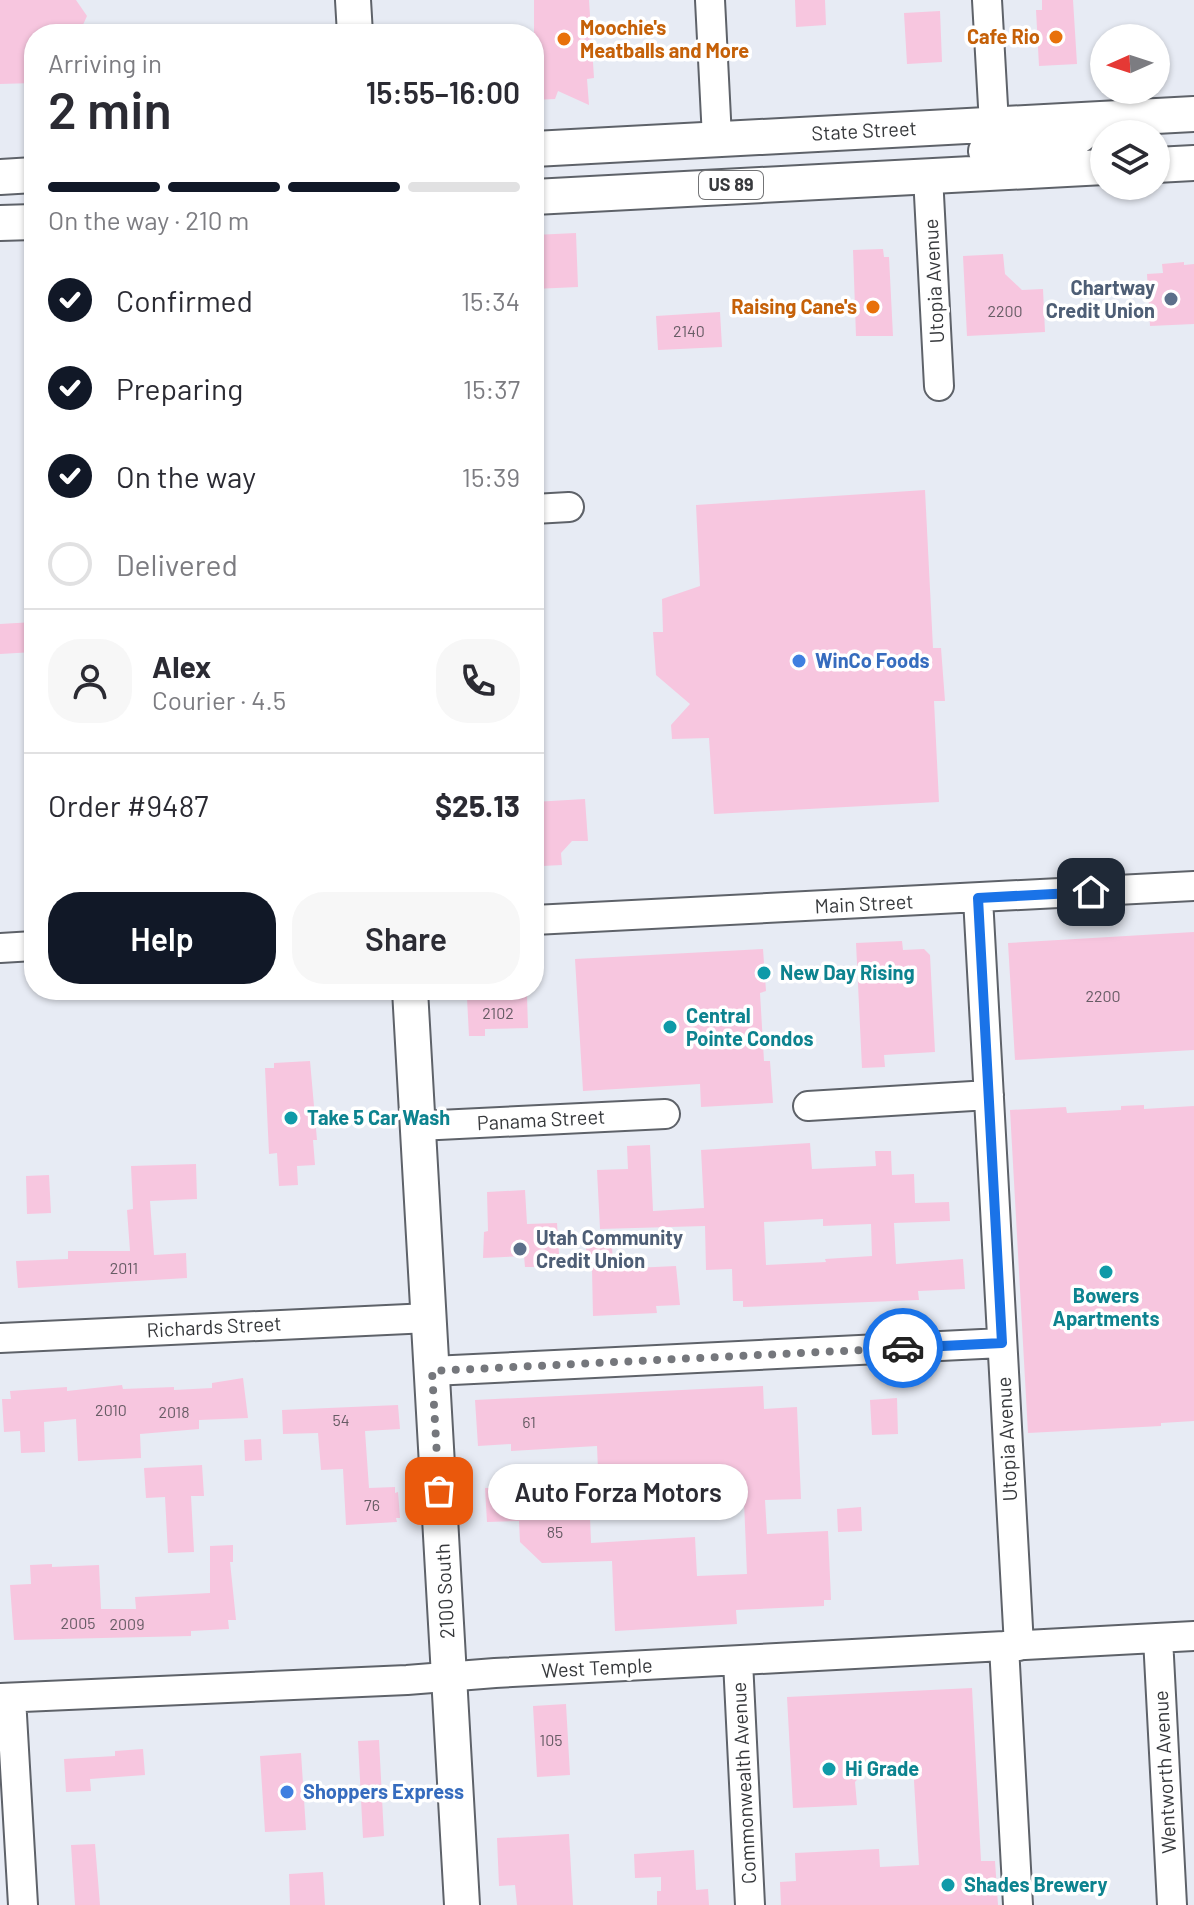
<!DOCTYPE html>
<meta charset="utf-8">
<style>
:root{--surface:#fff;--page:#f7f7f7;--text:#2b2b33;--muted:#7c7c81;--line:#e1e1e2;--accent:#111827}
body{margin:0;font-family:Barlow,sans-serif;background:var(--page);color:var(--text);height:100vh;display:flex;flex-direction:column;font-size:30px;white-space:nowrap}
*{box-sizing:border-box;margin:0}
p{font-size:26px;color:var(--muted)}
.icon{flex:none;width:44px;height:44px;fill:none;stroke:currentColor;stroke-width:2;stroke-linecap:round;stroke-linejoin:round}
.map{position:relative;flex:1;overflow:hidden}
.details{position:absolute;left:24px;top:24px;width:520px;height:976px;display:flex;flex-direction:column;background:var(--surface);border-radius:32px;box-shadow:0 2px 6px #0004}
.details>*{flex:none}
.needle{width:52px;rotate:267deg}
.buttons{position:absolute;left:1090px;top:24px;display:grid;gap:16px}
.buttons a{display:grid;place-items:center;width:80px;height:80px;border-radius:50%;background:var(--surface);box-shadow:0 2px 6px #0004;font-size:40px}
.pin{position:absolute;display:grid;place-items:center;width:68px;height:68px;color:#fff;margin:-34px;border-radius:16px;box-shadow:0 4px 12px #0006}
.courier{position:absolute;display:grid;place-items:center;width:80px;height:80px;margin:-40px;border:6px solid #1a73e8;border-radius:50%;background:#fff;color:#222;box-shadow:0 2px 10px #0007}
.bubble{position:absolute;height:56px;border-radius:28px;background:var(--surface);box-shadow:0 2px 6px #0004;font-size:26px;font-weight:600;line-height:56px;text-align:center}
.summary em{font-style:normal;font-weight:600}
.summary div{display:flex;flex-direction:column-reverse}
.summary{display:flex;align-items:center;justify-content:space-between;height:136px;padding:0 24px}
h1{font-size:52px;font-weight:600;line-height:60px}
.bar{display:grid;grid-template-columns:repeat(4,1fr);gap:12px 8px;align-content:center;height:96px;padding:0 24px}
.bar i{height:10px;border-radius:6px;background:var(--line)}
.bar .current{background:var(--accent)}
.bar p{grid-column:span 4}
.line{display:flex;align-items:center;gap:20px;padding:0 24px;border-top:2px solid var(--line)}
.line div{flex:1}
.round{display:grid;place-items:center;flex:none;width:84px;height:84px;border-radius:32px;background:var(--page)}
ol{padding:0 24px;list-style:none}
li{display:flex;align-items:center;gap:24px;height:88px}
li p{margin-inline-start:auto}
li .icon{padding:8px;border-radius:50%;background:var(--accent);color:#fff;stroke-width:4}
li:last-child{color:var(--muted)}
li i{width:44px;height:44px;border:4px solid var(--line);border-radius:50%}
.action{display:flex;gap:16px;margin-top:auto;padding:16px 24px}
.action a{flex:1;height:92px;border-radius:32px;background:var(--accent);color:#fff;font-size:32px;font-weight:600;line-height:92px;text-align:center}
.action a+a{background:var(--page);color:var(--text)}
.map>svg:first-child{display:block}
</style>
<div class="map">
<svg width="1194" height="1905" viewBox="0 0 1194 1905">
<rect width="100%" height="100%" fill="#e7ebf4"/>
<path fill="#f7c6df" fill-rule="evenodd" d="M0 0H76L87 16 82 27 50 28 47 34H34V83L0 84Z
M534 0H589L594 78 587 79 589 105 558 91 555 99 534 100Z
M795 0H825L826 25 796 27Z
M1042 0H1073L1077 64 1039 66 1036 10H1042Z
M940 11 942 62 907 64 904 13Z
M576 233 578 287 534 289V235Z
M883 249 884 257H889L893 336H856L853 250Z
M1003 254 1005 274 1022 290 1043 289 1045 332 967 336 963 256Z
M1184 262V265L1194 264V324L1150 326 1147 274 1163 273 1162 264Z
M720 312 722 347 658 350 656 316Z
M925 490 933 648H941L945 701H934L939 802 714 814 709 738 672 739 671 725 690 704 656 675 653 632H663L662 599 700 586 696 505Z
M34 622V652L0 654V624Z
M585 799 588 841H572L561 853 562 865 542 866 541 854H534V802Z
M1194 932V1050L1015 1060 1008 943Z
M902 941 903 950 924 949 930 955 935 1052 884 1055 885 1067 862 1068 856 943Z
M763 949 766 991 760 993 764 1061H770L773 1103 701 1107 700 1084 583 1091 575 959Z
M527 996 528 1028 485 1029V1036H469L467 998Z
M310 1061 317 1140H313L315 1165 297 1166 298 1185 279 1186 277 1153 269 1154 265 1068H274V1063Z
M1144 1105V1109L1194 1106V1421L1161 1423V1426L1028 1433 1010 1110 1066 1107 1067 1113 1121 1110V1106Z
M810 1143 812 1169 876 1166 875 1151H891L892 1175 914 1174 915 1203 949 1202 950 1221 894 1223 896 1264 963 1259 965 1289 918 1291 919 1300 743 1307V1301H733L732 1269 706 1270 705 1226 600 1229 597 1170 628 1169 627 1146 650 1145 653 1211 704 1208 701 1150ZM823 1219V1226L871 1224 872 1256 825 1259 826 1262 766 1265 764 1222Z
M196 1164 197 1199 150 1201 154 1255 186 1253 187 1278 18 1288 16 1261 68 1259V1251H130L127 1210 133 1209 131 1166Z
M49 1175 51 1213 27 1214 26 1176Z
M525 1190 527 1224 557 1223 559 1254 541 1255V1266L533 1267H525L524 1256 483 1258 484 1232 488 1231 487 1192Z
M612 1245 613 1269 676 1266 680 1305 656 1306 657 1313 593 1316 592 1269H587L586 1246Z
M243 1378 248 1418 199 1420V1429L140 1434 141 1458 78 1461 76 1419 44 1422 45 1452 21 1453 20 1431 4 1432 2 1399H11L10 1391 67 1387V1391L122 1385 123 1389 174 1387V1390L212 1388V1383Z
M763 1386 764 1409 797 1407 801 1499 765 1500 767 1534 828 1531 831 1600H824V1606L736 1610 737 1624 615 1631 612 1561 542 1563 520 1542 519 1521 487 1522 485 1488 537 1486 539 1519 590 1517 591 1543 695 1537 697 1576 747 1574 744 1501 669 1505 668 1467 598 1470 597 1446 511 1451V1444L478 1446 475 1400Z
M897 1398 898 1434 872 1435 870 1400Z
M398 1405 400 1429 365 1431 369 1488 395 1487V1493L398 1492 400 1518H396L397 1522 346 1525 343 1469 321 1470 318 1433 283 1434 282 1410Z
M261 1439 262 1460 245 1461 244 1440Z
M202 1465 204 1496H191L194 1552 168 1553 165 1497 146 1498 144 1468Z
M861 1507 862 1531 838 1532 837 1509Z
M233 1545V1562H230L236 1620H228L229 1629 191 1631V1636L14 1640 10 1585 31 1584 30 1565 52 1564V1567L99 1565 101 1609H136L135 1597 210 1593V1546Z
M972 1688 981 1861H995L998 1905H781L780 1882 796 1881 795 1853 879 1849 880 1867 919 1865 913 1764 869 1766 855 1782 857 1805 793 1808 787 1697Z
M566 1704 570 1775 537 1777 533 1706Z
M379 1740 384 1836 363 1838 358 1741Z
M143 1749 145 1775 90 1779 91 1791 66 1792 64 1759 115 1756V1751Z
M301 1753 306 1830 265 1832 260 1756Z
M569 1834 573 1905H517L515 1885 499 1886 497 1838Z
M95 1844 100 1905H75L71 1845Z
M694 1850 696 1890 708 1889 709 1905H657V1891H661V1877L635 1878 634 1854Z
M323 1872 325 1905H290L289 1874Z"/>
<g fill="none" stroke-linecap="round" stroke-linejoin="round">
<g stroke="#5e6269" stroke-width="32">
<path id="minor" d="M710 0 717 138
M987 0 994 124
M928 176 939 386
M534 509 569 507
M978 898 1019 1646
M534 920 1194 886
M0 948 34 946
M808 1106 989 1095
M418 1126 665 1114
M0 1338 429 1318
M432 1371 1002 1343
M1158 1638 1172 1905
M1004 1646 1018 1905
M738 1661 750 1905
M0 1698 407 1680 495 1673 1194 1636
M11 1698 23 1905"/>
</g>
<g stroke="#5e6269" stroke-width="38">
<path id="major" d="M353 0 355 34
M534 149 1194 114
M986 151C1016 148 1077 153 1091 122
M1156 165 1194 163
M0 177 34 175
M534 197 1104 167
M0 223 34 222
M410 990 462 1905"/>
</g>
<use href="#minor" stroke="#fff" stroke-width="28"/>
<use href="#major" stroke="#fff" stroke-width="34"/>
</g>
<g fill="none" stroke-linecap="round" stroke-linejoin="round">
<path stroke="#75777c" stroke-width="8" stroke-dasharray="0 14.4" d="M439 1491 432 1371 903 1348"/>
<path stroke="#1a73e8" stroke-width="10" d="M903 1348 1002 1343 978 898 1091 892"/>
</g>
<g fill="#e8710a" stroke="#fff" stroke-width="3">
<circle cx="1056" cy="37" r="8"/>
<circle cx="564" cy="39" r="8"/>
<circle cx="873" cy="307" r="8"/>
</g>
<g fill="#5c6f8a" stroke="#fff" stroke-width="3">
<circle cx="1171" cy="299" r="8"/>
<circle cx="520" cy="1249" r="8"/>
</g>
<g fill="#3f7fe0" stroke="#fff" stroke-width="3">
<circle cx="799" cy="661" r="8"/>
<circle cx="287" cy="1792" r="8"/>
</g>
<g fill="#0f9aa8" stroke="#fff" stroke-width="3">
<circle cx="764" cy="973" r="8"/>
<circle cx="670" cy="1027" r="8"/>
<circle cx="291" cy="1118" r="8"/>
<circle cx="1106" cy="1272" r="8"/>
<circle cx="829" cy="1769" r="8"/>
<circle cx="948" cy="1885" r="8"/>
</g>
<g text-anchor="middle" stroke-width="7" stroke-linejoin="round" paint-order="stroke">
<g font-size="16" fill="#675c65">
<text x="1005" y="317">2200</text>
<text x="689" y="337">2140</text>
<text x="1103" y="1002">2200</text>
<text x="498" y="1019">2102</text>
<text x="124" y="1274">2011</text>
<text x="111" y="1416">2010</text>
<text x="174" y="1418">2018</text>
<text x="341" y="1426">54</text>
<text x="529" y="1428">61</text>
<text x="372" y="1511">76</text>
<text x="555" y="1538">85</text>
<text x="78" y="1629">2005</text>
<text x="127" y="1630">2009</text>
<text x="551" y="1746">105</text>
</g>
<rect fill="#fff" stroke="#737476" stroke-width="2" x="699" y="171" width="64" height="28" rx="6"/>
<g font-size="18" font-weight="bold" fill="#37393c">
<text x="731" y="191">US 89</text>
</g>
<g font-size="20" font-weight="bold" fill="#c56008" stroke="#fff" text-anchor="end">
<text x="580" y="35" text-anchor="start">Moochie's<tspan x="580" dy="23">Meatballs and More</tspan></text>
<text x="1040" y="44">Cafe Rio</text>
<text x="857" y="314">Raising Cane's</text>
</g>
<g font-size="20" fill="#37393c" stroke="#fff">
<text transform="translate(864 131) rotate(-3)" y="7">State Street</text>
<text transform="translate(934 281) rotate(-93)" y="7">Utopia Avenue</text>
<text transform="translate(864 904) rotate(-3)" y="7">Main Street</text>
<text transform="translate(541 1120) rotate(-3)" y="7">Panama Street</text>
<text transform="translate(214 1327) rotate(-3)" y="7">Richards Street</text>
<text transform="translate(1007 1439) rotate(-93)" y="7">Utopia Avenue</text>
<text transform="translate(445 1591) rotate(-93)" y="7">2100 South</text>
<text transform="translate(597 1668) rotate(-3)" y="7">West Temple</text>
<text transform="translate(1165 1772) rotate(-93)" y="7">Wentworth Avenue</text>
<text transform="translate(744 1783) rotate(-93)" y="7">Commonwealth Avenue</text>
</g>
<g font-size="20" font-weight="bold" fill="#4e5e75" stroke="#fff" text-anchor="end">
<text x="1155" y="295">Chartway<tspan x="1155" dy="23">Credit Union</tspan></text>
<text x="536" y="1245" text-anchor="start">Utah Community<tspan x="536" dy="23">Credit Union</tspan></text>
</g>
<g font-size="20" font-weight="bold" fill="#366cbe" stroke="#fff" text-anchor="start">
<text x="815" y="668">WinCo Foods</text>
<text x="303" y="1799">Shoppers Express</text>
</g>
<g font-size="20" font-weight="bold" fill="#0d838f" stroke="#fff" text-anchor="start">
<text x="780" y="980">New Day Rising</text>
<text x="686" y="1023">Central<tspan x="686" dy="23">Pointe Condos</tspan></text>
<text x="307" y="1125">Take 5 Car Wash</text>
<text x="1106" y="1303" text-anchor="middle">Bowers<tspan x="1106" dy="23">Apartments</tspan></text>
<text x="845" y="1776">Hi Grade</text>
<text x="964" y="1892">Shades Brewery</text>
</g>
</g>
</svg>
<div class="buttons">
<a><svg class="needle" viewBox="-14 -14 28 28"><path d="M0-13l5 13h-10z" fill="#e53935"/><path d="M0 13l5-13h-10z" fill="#7c7c81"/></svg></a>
<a><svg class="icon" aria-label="layers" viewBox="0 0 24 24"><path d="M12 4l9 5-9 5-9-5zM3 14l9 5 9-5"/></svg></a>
</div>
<div class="pin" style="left:439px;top:1491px;background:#ea580c"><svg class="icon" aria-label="bag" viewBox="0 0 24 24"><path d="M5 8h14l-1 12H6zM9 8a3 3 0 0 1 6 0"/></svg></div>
<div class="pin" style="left:1091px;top:892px;background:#1f2937"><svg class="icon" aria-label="home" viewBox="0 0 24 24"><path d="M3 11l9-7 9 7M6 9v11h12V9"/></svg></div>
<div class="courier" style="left:903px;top:1348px"><svg class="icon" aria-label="car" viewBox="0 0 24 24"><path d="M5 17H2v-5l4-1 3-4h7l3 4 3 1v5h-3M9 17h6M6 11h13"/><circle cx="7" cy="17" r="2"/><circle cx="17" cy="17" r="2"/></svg></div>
<div class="bubble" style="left:488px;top:1464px;width:260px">Auto Forza Motors</div>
<section class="details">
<div class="summary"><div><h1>2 min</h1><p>Arriving in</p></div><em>15:55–16:00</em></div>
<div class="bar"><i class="current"></i><i class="current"></i><i class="current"></i><i></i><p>On the way · 210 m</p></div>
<ol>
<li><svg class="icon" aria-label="check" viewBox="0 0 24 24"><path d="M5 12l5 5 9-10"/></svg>Confirmed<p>15:34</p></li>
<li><svg class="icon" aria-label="check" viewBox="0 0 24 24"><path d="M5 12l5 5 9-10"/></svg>Preparing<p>15:37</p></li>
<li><svg class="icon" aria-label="check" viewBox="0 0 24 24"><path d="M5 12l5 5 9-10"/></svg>On the way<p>15:39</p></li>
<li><i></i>Delivered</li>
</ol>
<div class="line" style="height:144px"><a class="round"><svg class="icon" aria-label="person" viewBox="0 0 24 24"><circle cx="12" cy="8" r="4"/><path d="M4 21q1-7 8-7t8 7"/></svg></a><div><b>Alex</b><p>Courier · 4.5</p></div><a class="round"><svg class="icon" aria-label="phone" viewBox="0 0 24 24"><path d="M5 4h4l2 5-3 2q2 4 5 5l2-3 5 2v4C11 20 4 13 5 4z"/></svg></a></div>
<div class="line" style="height:104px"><div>Order #9487</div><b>$25.13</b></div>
<div class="action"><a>Help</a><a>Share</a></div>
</section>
</div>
